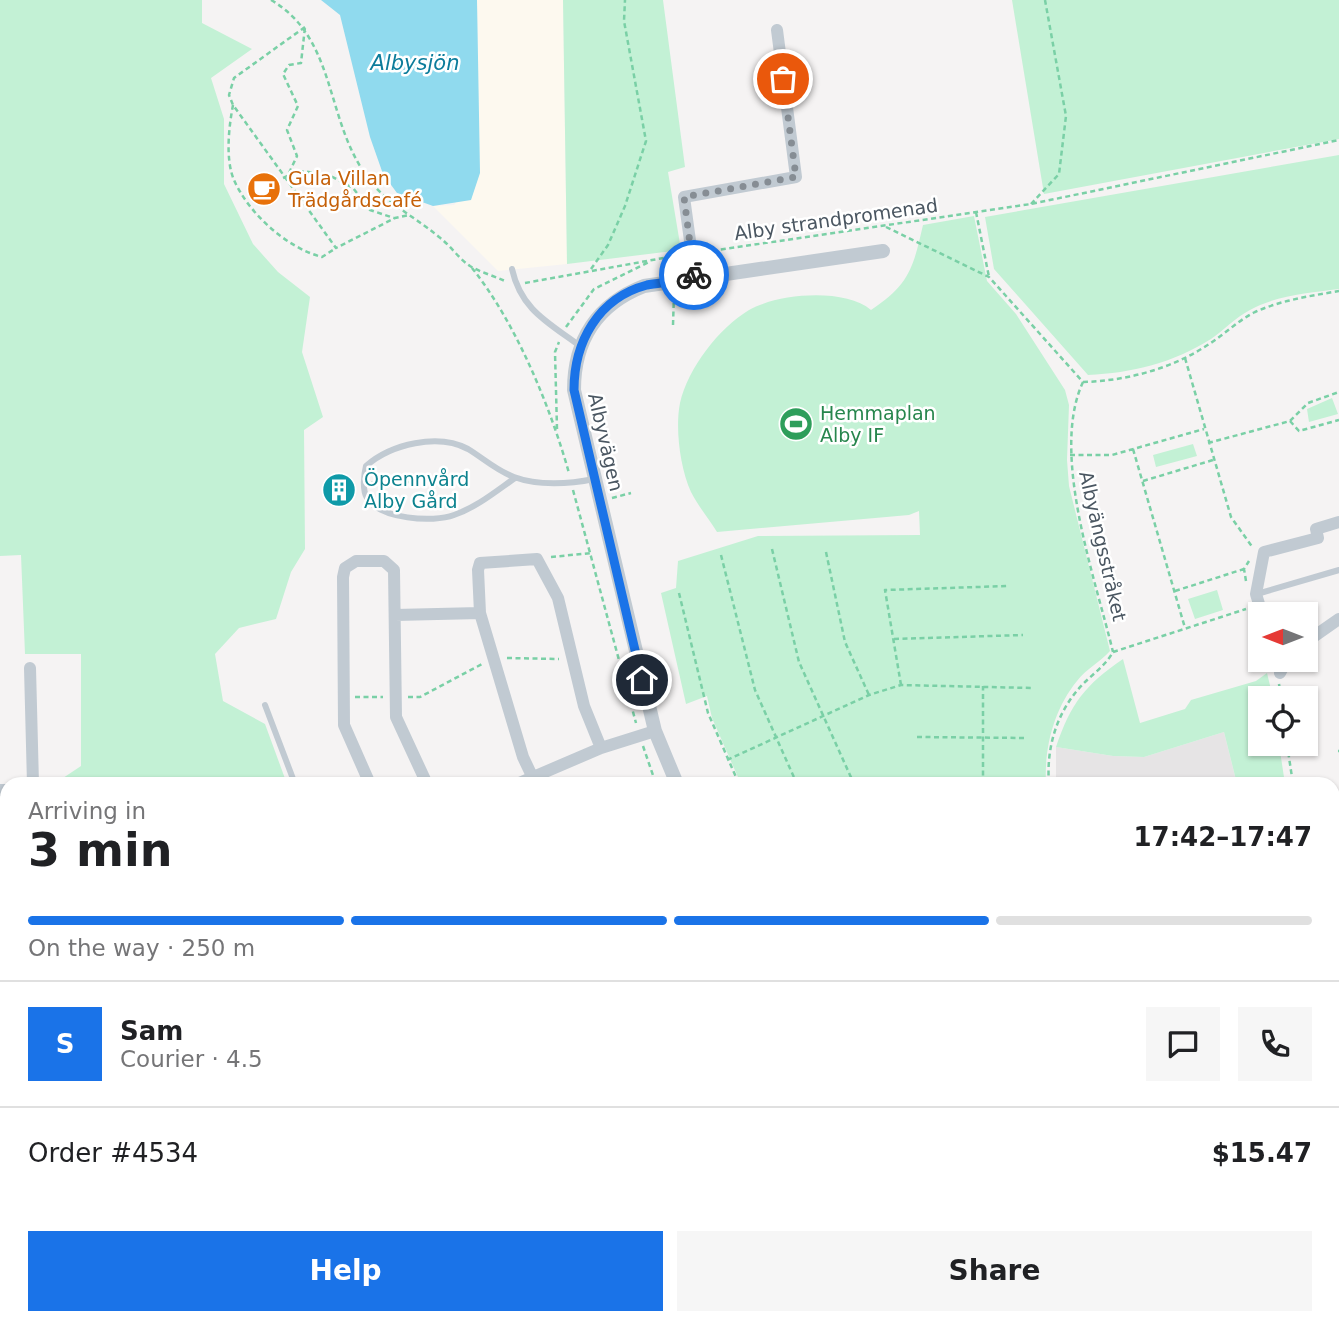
<!DOCTYPE html>
<meta charset="utf-8">
<style>
:root{--surface:#fff;--page:#f6f6f6;--text:#202124;--muted:#757577;--line:#e0e0e0;--accent:#1a73e8}
body{margin:0;font-family:"DejaVu Sans",sans-serif;background:var(--page);color:var(--text);height:100vh;display:flex;flex-direction:column;font-size:26px;white-space:nowrap}
*{box-sizing:border-box;margin:0}
p{font-size:23px;color:var(--muted)}
.icon{flex:none;width:38px;height:38px;fill:none;stroke:currentColor;stroke-width:2;stroke-linecap:round;stroke-linejoin:round}
.map{position:relative;flex:1;overflow:hidden}
.side{position:absolute;left:0px;top:777px;width:1340px;height:548px;display:flex;flex-direction:column;background:var(--surface);border-radius:21px 21px 0 0;box-shadow:0 2px 5px #0004}
.side>*{flex:none}
.needle{width:46px;rotate:270deg}
.buttons{position:absolute;left:1248px;top:602px;display:grid;gap:14px}
.buttons a{display:grid;place-items:center;width:70px;height:70px;border-radius:0px;background:var(--surface);box-shadow:0 2px 5px #0004;font-size:35px}
.pin{position:absolute;display:grid;place-items:center;width:60px;height:60px;color:#fff;margin:-30px;border:4px solid #fff;border-radius:50%;box-shadow:0 2px 7px #0007}
.courier{position:absolute;display:grid;place-items:center;width:70px;height:70px;margin:-35px;border:5px solid #1a73e8;border-radius:50%;background:#fff;color:#222;box-shadow:0 2px 9px #0007}
.head em{font-style:normal;font-weight:700}
.head div{display:flex;flex-direction:column-reverse}
.head{display:flex;align-items:center;justify-content:space-between;height:119px;padding:0 28px}
h1{font-size:46px;font-weight:700;line-height:52px}
.bar{display:grid;grid-template-columns:repeat(4,1fr);gap:10px 7px;align-content:center;height:84px;padding:0 28px}
.bar i{height:9px;border-radius:5px;background:var(--line)}
.bar .selected{background:var(--accent)}
.bar p{grid-column:span 4}
.line{display:flex;align-items:center;gap:18px;padding:0 28px;border-top:2px solid var(--line)}
.line div{flex:1}
.round{display:grid;place-items:center;flex:none;width:74px;height:74px;border-radius:0px;background:var(--page)}
.primary-button{display:flex;gap:14px;margin-top:auto;padding:14px 28px}
.primary-button a{flex:1;height:80px;border-radius:0px;background:var(--accent);color:#fff;font-size:28px;font-weight:700;line-height:80px;text-align:center}
.primary-button a+a{background:var(--page);color:var(--text)}
.map>svg:first-child{display:block}
</style>
<div class="map">
<svg width="1339" height="1324" viewBox="0 0 1339 1324">
<rect width="100%" height="100%" fill="#f5f3f3"/>
<path fill="#fdf9ef" d="M477 0H563L567 264 498 271 433 206 454 205 479 173Z"/>
<path fill="#e6e4e5" d="M1224 732 1237 784H1056V747L1113 756 1144 757Z
M1007 1318H1183V1324H1007Z"/>
<path fill="#c3f1d5" d="M0 0H202V23L252 49 211 78 224 119V184L253 244 278 272 310 297 302 352 323 417 304 430 305 549 291 572 276 619 239 628 215 654 223 701 265 724 287 784H54L81 766V654H25L21 555 0 556Z
M563 0H663L685 167 668 172 681 250 567 264Z
M1012 0H1339V139L1044 194Z
M1339 155V289C1309 293 1277 295 1250 310 1236 317 1224 330 1211 339 1173 363 1132 373 1088 375L994 269 985 217Z
M974 216 987 281 1016 314 1065 390 1069 405 1067 460 1069 486 1110 651C1100 662 1086 669 1077 681 1054 709 1044 748 1046 784H741L712 718 707 696 686 704 661 593 676 588 678 561 758 536 920 535 919 511 909 515 717 532C709 519 698 506 691 492 680 468 675 428 680 403 688 368 719 328 749 310 779 293 845 288 871 310 910 284 913 268 923 225Z
M1332 398 1338 414 1309 422 1307 409Z
M1193 444 1197 456 1156 467 1153 455Z
M1217 590 1223 610 1195 619 1188 599Z
M1123 659 1140 723 1185 709 1191 700 1256 681 1267 673 1273 698H1260V744H1279L1285 784H1237L1224 732 1144 757 1113 756 1056 747C1071 703 1085 685 1123 659Z
M1339 1024V1283L1334 1270V1027Z
M0 1098H7V1133L0 1137Z
M7 1283V1318H21L0 1324V1285Z
M220 1318H276L271 1324H236Z
M298 1318H478L488 1324H305Z"/>
<path fill="#90daee" d="M321 0H477L480 173 471 200 433 206 397 193 383 174 370 137 340 15Z"/>
<g fill="none" stroke-linecap="round" stroke-linejoin="round">
<path stroke="#7ad0a6" stroke-width="2.5" stroke-dasharray="5 3.5" stroke-linecap="butt" d="M271 0C333 36 326 110 360 166 381 202 409 212 439 237 450 245 459 259 470 266 480 272 494 276 505 281
M305 27 234 78 229 95 233 105 336 248 395 218 409 215
M233 105C229 126 225 159 234 180 249 214 287 248 322 257L336 248
M289 173 297 156 287 130 298 106 283 74 289 65 301 63 305 27
M283 178 299 171 327 174 353 188 370 210 394 218
M1031 204 1059 174 1066 116 1045 0
M976 212 989 277
M886 227 989 277 1083 382
M704 252 1031 204 1339 140
M668 257 670 269
M472 268C516 323 550 406 569 473
M591 269 608 245 625 206 646 141 624 21 625 0
M525 283 680 255
M673 325 674 293
M566 327 594 289 649 262
M1185 358 1231 517 1253 548
M1083 382C1050 453 1095 577 1113 652
M1083 382C1125 381 1171 369 1206 346 1223 336 1237 321 1255 312 1282 300 1310 296 1339 291
M1290 421 1299 431 1339 420
M557 429 555 352 559 342
M1208 443 1290 421 1308 403 1339 392
M1133 449 1185 628
M1070 455H1112L1204 429
M1143 481 1213 460
M371 483 414 482
M573 490 636 723
M612 498 631 493
M772 549 799 662 854 784
M826 552 845 642 869 695
M721 555 755 690 797 784
M551 557 592 553
M1246 581 1244 569 1249 561
M1175 591 1244 569
M679 593 708 713 739 784
M894 639 1023 635
M1113 652 1246 609
M507 658 559 659
M1279 684 1281 698
M901 685 885 590 1008 586
M355 697H383
M408 697H420L484 663
M917 737 1026 738
M1287 744 1293 784
M643 746 656 784
M1338 751H1339
M727 760 869 695 901 685 1032 688
M983 784V686
M1049 784C1046 747 1057 711 1083 684 1093 674 1106 665 1113 652
M1334 978 1339 979
M296 1318V1324
M635 1318 642 1324
M993 1318V1324
M0 1323 12 1318
M155 1324 156 1318
M651 1324 652 1318
M1291 1324V1318"/>
<path stroke="#c1cad2" stroke-width="6" d="M512 269C521 310 549 323 580 346
M515 478C495 492 477 507 454 515 433 523 380 519 367 498 362 490 364 474 366 466 391 444 438 433 468 449 483 458 497 471 514 477 538 486 570 484 594 479
M1257 594 1339 570
M265 705 295 784"/>
<path stroke="#c1cad2" stroke-width="12" d="M695 277 684 197 796 177 777 30
M1262 614 1256 594 1264 552 1318 538 1316 529 1339 522
M395 615 480 613
M1306 642 1339 619
M30 668 33 784
M1280 673 1287 660
M532 776 523 757 480 613 478 570 480 563 537 559 558 598 584 706 601 748
M370 784 344 725 343 577 345 568 356 561H384L394 570 396 717 427 784
M517 784 601 748 655 731
M0 790H7
M0 969 7 989
M2 1088 7 1019
M0 1196 7 1198
M0 1229 7 1227
M1202 1324 1203 1318"/>
<path stroke="#c1cad2" stroke-width="14" d="M677 784 655 731 574 390C574 339 598 304 644 286L883 251
M770 1318V1324"/>
</g>
<g fill="none" stroke-linecap="round" stroke-linejoin="round">
<path stroke="#868d94" stroke-width="7" stroke-dasharray="0 12.6" d="M694 275 684 197 796 177 783 79"/>
<path stroke="#1a73e8" stroke-width="9" d="M642 680 574 390C574 342 598 298 647 285 661 282 684 282 694 275"/>
</g>
<defs>
<g id="cafe-disc" transform="scale(1.75)"><circle r="9.5" fill="#e8710a" stroke="#fff"/><path d="M-5.5-4.5H6V0H3Q3 3.5 0 3.5H-2.5Q-5.5 3.5-5.5 0ZM3-3.2v2h1.7v-2ZM-6 4.5H4V6H-6Z" fill="#fff"/></g>
<g id="stadium-disc" transform="scale(1.75)"><circle r="9.5" fill="#2e9e5b" stroke="#fff"/><path d="M0-5a6.5 5 0 1 0 0 10a6.5 5 0 1 0 0-10ZM-3.5-1.8h7v3.6h-7Z" fill="#fff"/></g>
<g id="building-disc" transform="scale(1.75)"><circle r="9.5" fill="#0f9aa8" stroke="#fff"/><path d="M-4-6H4V6H1V3H-1V6H-4ZM-2.5-4.3h1.7v1.8h-1.7ZM.8-4.3h1.7v1.8H.8ZM-2.5-1h1.7V.8h-1.7ZM.8-1h1.7V.8H.8Z" fill="#fff"/></g>
</defs>
<g fill-rule="evenodd">
<use href="#cafe-disc" x="264" y="189"/>
<use href="#stadium-disc" x="796" y="424"/>
<use href="#building-disc" x="339" y="490"/>
</g>
<g text-anchor="middle" stroke-width="5" stroke-linejoin="round" paint-order="stroke">
<g font-size="19" fill="#c56008" stroke="#fff" text-anchor="start">
<text x="288" y="185">Gula Villan<tspan x="288" dy="22">Trädgårdscafé</tspan></text>
</g>
<g font-size="19" fill="#4a5661" stroke="#fff">
<text transform="translate(836 219) rotate(-8)" y="7">Alby strandpromenad</text>
<text transform="translate(606 442) rotate(77)" y="7">Albyvägen</text>
<text transform="translate(1103 546) rotate(77)" y="7">Albyängsstråket</text>
</g>
<g font-size="19" fill="#27864d" stroke="#fff" text-anchor="start">
<text x="820" y="420">Hemmaplan<tspan x="820" dy="22">Alby IF</tspan></text>
</g>
<g font-size="19" fill="#0d838f" stroke="#fff" text-anchor="start">
<text x="364" y="486">Öpennvård<tspan x="364" dy="22">Alby Gård</tspan></text>
</g>
<g font-size="21" font-style="italic" fill="#0c7c9b" stroke="#fff">
<text x="415" y="70">Albysjön</text>
</g>
</g>
</svg>
<div class="buttons">
<a><svg class="needle" viewBox="-14 -14 28 28"><path d="M0-13l5 13h-10z" fill="#e53935"/><path d="M0 13l5-13h-10z" fill="#757577"/></svg></a>
<a><svg class="icon" aria-label="locate" viewBox="0 0 24 24"><circle cx="12" cy="12" r="6"/><path d="M12 2v4M12 18v4M2 12h4M18 12h4"/></svg></a>
</div>
<div class="pin" style="left:783px;top:79px;background:#ea580c"><svg class="icon" aria-label="bag" viewBox="0 0 24 24"><path d="M5 8h14l-1 12H6zM9 8a3 3 0 0 1 6 0"/></svg></div>
<div class="pin" style="left:642px;top:680px;background:#1f2937"><svg class="icon" aria-label="home" viewBox="0 0 24 24"><path d="M3 11l9-7 9 7M6 9v11h12V9"/></svg></div>
<div class="courier" style="left:694px;top:275px"><svg class="icon" aria-label="bike" viewBox="0 0 24 24"><circle cx="6" cy="16" r="4"/><circle cx="18" cy="16" r="4"/><path d="M6 16l4-8h5l3 8M10 8l3 8H6M13 5h3"/></svg></div>
<section class="side">
<div class="head"><div><h1>3 min</h1><p>Arriving in</p></div><em>17:42–17:47</em></div>
<div class="bar"><i class="selected"></i><i class="selected"></i><i class="selected"></i><i></i><p>On the way · 250 m</p></div>
<div class="line" style="height:126px"><b class="round" style="background:var(--accent);color:#fff">S</b><div><b>Sam</b><p>Courier · 4.5</p></div><a class="round"><svg class="icon" aria-label="chat" viewBox="0 0 24 24"><path d="M4 5h16v11H9l-5 4z"/></svg></a><a class="round"><svg class="icon" aria-label="phone" viewBox="0 0 24 24"><path d="M5 4h4l2 5-3 2q2 4 5 5l2-3 5 2v4C11 20 4 13 5 4z"/></svg></a></div>
<div class="line" style="height:91px"><div>Order #4534</div><b>$15.47</b></div>
<div class="primary-button"><a>Help</a><a>Share</a></div>
</section>
</div>
